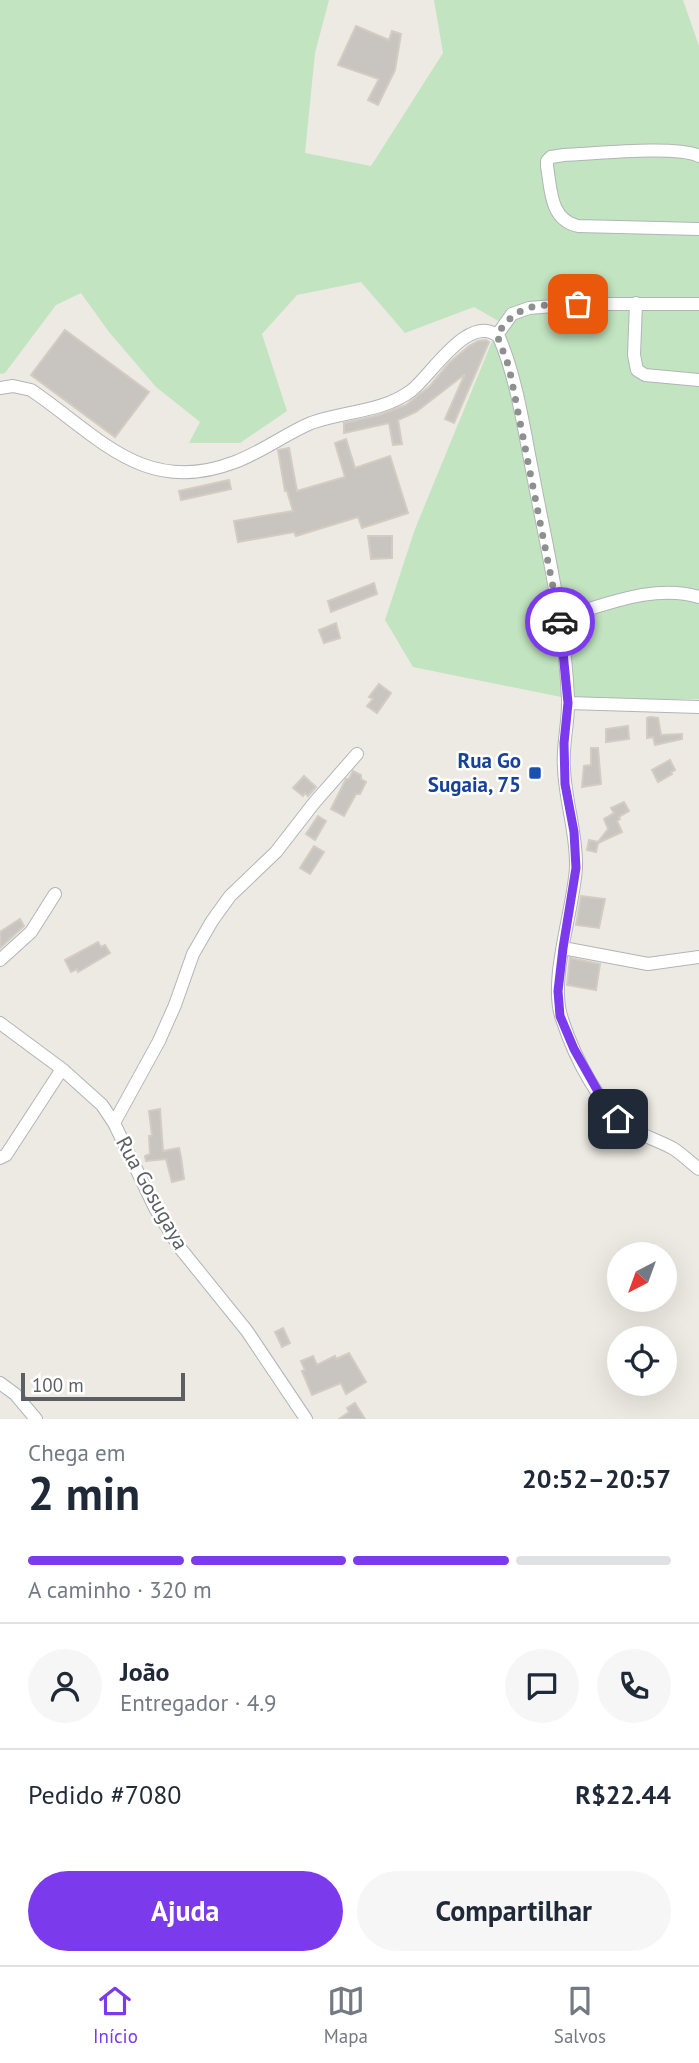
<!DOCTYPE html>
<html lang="pt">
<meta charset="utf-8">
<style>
:root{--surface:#fff;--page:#f6f6f7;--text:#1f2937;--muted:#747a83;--line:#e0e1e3;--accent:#7c3aed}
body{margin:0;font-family:"PT Sans",sans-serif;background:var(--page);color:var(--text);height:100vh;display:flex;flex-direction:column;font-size:26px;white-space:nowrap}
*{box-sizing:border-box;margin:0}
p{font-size:23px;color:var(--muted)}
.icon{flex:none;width:38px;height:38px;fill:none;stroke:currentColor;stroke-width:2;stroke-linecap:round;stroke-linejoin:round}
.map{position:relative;height:1419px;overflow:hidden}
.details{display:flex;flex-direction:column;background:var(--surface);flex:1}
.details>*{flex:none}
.needle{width:46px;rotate:221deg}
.controls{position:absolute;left:607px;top:1242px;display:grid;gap:14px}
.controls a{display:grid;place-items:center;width:70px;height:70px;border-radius:50%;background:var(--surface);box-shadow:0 7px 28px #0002;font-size:35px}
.scale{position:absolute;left:21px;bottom:18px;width:164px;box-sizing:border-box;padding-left:7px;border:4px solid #5b5f63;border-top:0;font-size:19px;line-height:24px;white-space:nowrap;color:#5b5f63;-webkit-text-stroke:5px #fff;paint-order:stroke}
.pin{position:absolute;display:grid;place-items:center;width:60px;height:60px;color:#fff;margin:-30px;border-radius:14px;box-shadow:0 4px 10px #0006}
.courier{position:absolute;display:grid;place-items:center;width:70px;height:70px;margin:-35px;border:5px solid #7c3aed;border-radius:50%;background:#fff;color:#222;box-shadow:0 2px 9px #0007}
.summary em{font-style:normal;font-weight:700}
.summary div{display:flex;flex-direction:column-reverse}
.summary{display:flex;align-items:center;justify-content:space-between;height:119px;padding:0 28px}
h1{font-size:46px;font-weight:700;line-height:52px}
.bar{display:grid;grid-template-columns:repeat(4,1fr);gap:10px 7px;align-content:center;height:84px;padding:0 28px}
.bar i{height:9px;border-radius:5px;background:var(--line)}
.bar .current{background:var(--accent)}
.bar p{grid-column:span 4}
.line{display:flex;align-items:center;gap:18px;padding:0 28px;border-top:2px solid var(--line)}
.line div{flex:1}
.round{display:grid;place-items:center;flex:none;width:74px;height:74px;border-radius:37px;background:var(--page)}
.button{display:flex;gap:14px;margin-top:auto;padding:14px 28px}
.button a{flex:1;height:80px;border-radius:42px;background:var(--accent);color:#fff;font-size:28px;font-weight:700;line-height:80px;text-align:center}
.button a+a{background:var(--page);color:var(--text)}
.tab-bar{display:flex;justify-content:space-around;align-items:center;height:98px;border-top:2px solid var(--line);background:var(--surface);font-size:19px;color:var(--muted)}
.tab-bar a{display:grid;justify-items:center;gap:4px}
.tab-bar .current{color:var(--accent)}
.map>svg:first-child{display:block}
</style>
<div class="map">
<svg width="699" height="1419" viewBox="0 0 699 1419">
<rect width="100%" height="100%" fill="#edeae3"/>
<path fill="#c2e4c0" d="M0 0H329L315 53 305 153 371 166 443 53 434 0H683L699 46V699L576 700 413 667 385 620 415 529 500 322 474 307 405 333 361 282 297 295 262 334 287 411 240 443H189L200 422 156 387 109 332 81 293 56 305 5 373 0 374Z"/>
<path fill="#c8c5c0" stroke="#d2ccc2" stroke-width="2" d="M356 26 389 40 392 31 401 34 395 70 378 105 368 100 379 79 338 65Z
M65 330 149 392 115 437 31 375Z
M486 340 489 342 454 423 445 419 465 374 416 412 398 420 402 444 393 445 389 423 344 433V423L379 415 406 405 430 386 449 363 469 346 478 341Z
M346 439 355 468 390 456 408 513 362 528 358 517 296 536 294 532 238 542 234 521 293 511 287 491H285L278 450 289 448 297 491 345 477 335 443Z
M229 480 231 489 181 500 179 491Z
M368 536H392V558L371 559Z
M374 583 377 594 331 612 328 601Z
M336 623 340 638 324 643 319 630Z
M379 684 391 693 377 713 367 706 373 699 369 697Z
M650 717 658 718 661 735 682 734V739L655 745 653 737 647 738V718Z
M628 726 629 739 606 742V729Z
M591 748H598L601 784 582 787 584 766 591 765Z
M670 760 675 770 671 772 672 774 658 782 652 770Z
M353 771 361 775V779L366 782 360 794H356L344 816 331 809 346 779H349Z
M304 776 316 787 308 796 305 793 303 796 293 788Z
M624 802 629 811 619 817 620 819 617 821 622 832 598 843 596 852 587 850 589 840 598 842 608 829 604 819 614 813 611 808Z
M318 816 326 821 315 840 306 834Z
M314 846 324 852 310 874 300 868Z
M581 896 605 899 599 928 576 925Z
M20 919 24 926 0 948V932Z
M98 942 101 947 105 945 110 953 78 972 77 969 71 972 65 960Z
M570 958 600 964 596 990 567 985Z
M160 1109 163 1151 179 1148 181 1157 184 1179 172 1182 166 1159 146 1161 145 1156 150 1154 149 1136H152L149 1111Z
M283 1328 290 1343 282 1347 275 1332Z
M349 1353 366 1382 346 1394 341 1383 312 1395 302 1371 305 1370 301 1361 313 1356 317 1365 335 1356 336 1359Z
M355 1403 365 1419H339L349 1412 347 1408Z"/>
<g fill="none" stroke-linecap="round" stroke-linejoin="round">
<g stroke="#b1b4b8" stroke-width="14">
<path id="minor" d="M699 156C676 145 593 154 564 155L551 157 547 161V166C551 190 550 220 578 226L699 229
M636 303 634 355 637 370 645 375 699 380
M497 335 512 314 529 308 578 304H699
M0 388 13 386 31 390C99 436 144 497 235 462 262 452 285 434 311 423 344 411 384 412 412 390 432 374 470 311 499 337 517 379 524 430 533 475 547 549 565 624 568 699 569 722 562 745 564 768 565 801 577 833 576 867 574 909 548 980 562 1019 574 1056 601 1112 636 1131 648 1138 662 1142 674 1149 683 1155 691 1163 699 1169
M560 618C603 606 654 583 699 597
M568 703 699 707
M563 948 648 964 699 957
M0 960 31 932 55 894
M0 1023 62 1069 102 1105 114 1123 155 1208 180 1248 247 1331 306 1419
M114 1123 159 1041 175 1005 193 954 212 921 230 896 276 852 314 803 357 754
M0 1158 6 1155 62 1069
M0 1383 15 1394 36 1419"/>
</g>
<use href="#minor" stroke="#fff" stroke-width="12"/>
</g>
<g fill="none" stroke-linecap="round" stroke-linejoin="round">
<path stroke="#8e9090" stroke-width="7" stroke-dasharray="0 12.6" d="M560 622 509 367 497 335C519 300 540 306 578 304"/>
<path stroke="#7c3aed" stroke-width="9" d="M560 622 568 703 564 743 565 784 574 832 576 868 563 948 558 991 560 1016 574 1049 604 1102 618 1119"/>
</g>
<rect fill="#1a4fb4" stroke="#fff" stroke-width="2.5" x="528" y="766" width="14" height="14" rx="3.5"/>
<g text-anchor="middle" stroke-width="5" stroke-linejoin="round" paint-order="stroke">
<g font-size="21" font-weight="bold" fill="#164399" stroke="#fff" text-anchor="end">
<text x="521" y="768">Rua Go<tspan x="521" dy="24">Sugaia, 75</tspan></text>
</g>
<g font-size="21" fill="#5b5f63" stroke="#fff">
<text transform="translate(152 1193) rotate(61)" y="7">Rua Gosugaya</text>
</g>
</g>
</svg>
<div class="controls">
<a><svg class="needle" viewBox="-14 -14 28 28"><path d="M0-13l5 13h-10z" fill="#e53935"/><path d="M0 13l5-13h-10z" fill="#747a83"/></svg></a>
<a><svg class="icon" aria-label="locate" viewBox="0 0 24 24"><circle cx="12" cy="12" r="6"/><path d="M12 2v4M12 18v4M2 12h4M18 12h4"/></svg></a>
</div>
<div class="scale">100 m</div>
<div class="pin" style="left:578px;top:304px;background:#ea580c"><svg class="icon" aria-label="bag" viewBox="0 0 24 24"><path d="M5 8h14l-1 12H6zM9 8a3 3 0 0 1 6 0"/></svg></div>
<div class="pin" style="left:618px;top:1119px;background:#1f2937"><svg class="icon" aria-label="home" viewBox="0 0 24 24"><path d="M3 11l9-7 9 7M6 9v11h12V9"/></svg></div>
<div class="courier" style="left:560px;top:622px"><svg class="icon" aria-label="car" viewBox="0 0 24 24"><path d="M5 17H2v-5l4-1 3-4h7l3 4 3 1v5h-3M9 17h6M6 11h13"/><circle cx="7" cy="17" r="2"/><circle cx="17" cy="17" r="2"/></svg></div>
</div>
<section class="details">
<div class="summary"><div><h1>2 min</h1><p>Chega em</p></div><em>20:52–20:57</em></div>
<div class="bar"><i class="current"></i><i class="current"></i><i class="current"></i><i></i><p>A caminho · 320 m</p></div>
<div class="line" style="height:126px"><a class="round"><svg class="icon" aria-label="person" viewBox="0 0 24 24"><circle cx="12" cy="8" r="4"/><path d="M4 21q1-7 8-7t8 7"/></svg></a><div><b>João</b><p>Entregador · 4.9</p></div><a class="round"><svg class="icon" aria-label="chat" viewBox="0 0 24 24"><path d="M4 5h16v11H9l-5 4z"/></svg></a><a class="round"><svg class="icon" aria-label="phone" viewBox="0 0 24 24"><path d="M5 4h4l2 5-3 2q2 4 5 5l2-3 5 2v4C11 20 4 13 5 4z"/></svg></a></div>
<div class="line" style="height:91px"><div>Pedido #7080</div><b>R$22.44</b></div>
<div class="button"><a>Ajuda</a><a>Compartilhar</a></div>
</section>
<nav class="tab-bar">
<a class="current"><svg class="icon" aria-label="home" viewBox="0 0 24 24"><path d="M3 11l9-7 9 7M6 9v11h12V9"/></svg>Início</a>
<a><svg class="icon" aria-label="map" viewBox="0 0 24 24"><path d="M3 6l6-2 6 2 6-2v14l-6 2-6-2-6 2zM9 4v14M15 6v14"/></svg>Mapa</a>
<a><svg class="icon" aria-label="saved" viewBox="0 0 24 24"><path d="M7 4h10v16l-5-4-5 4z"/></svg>Salvos</a>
</nav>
